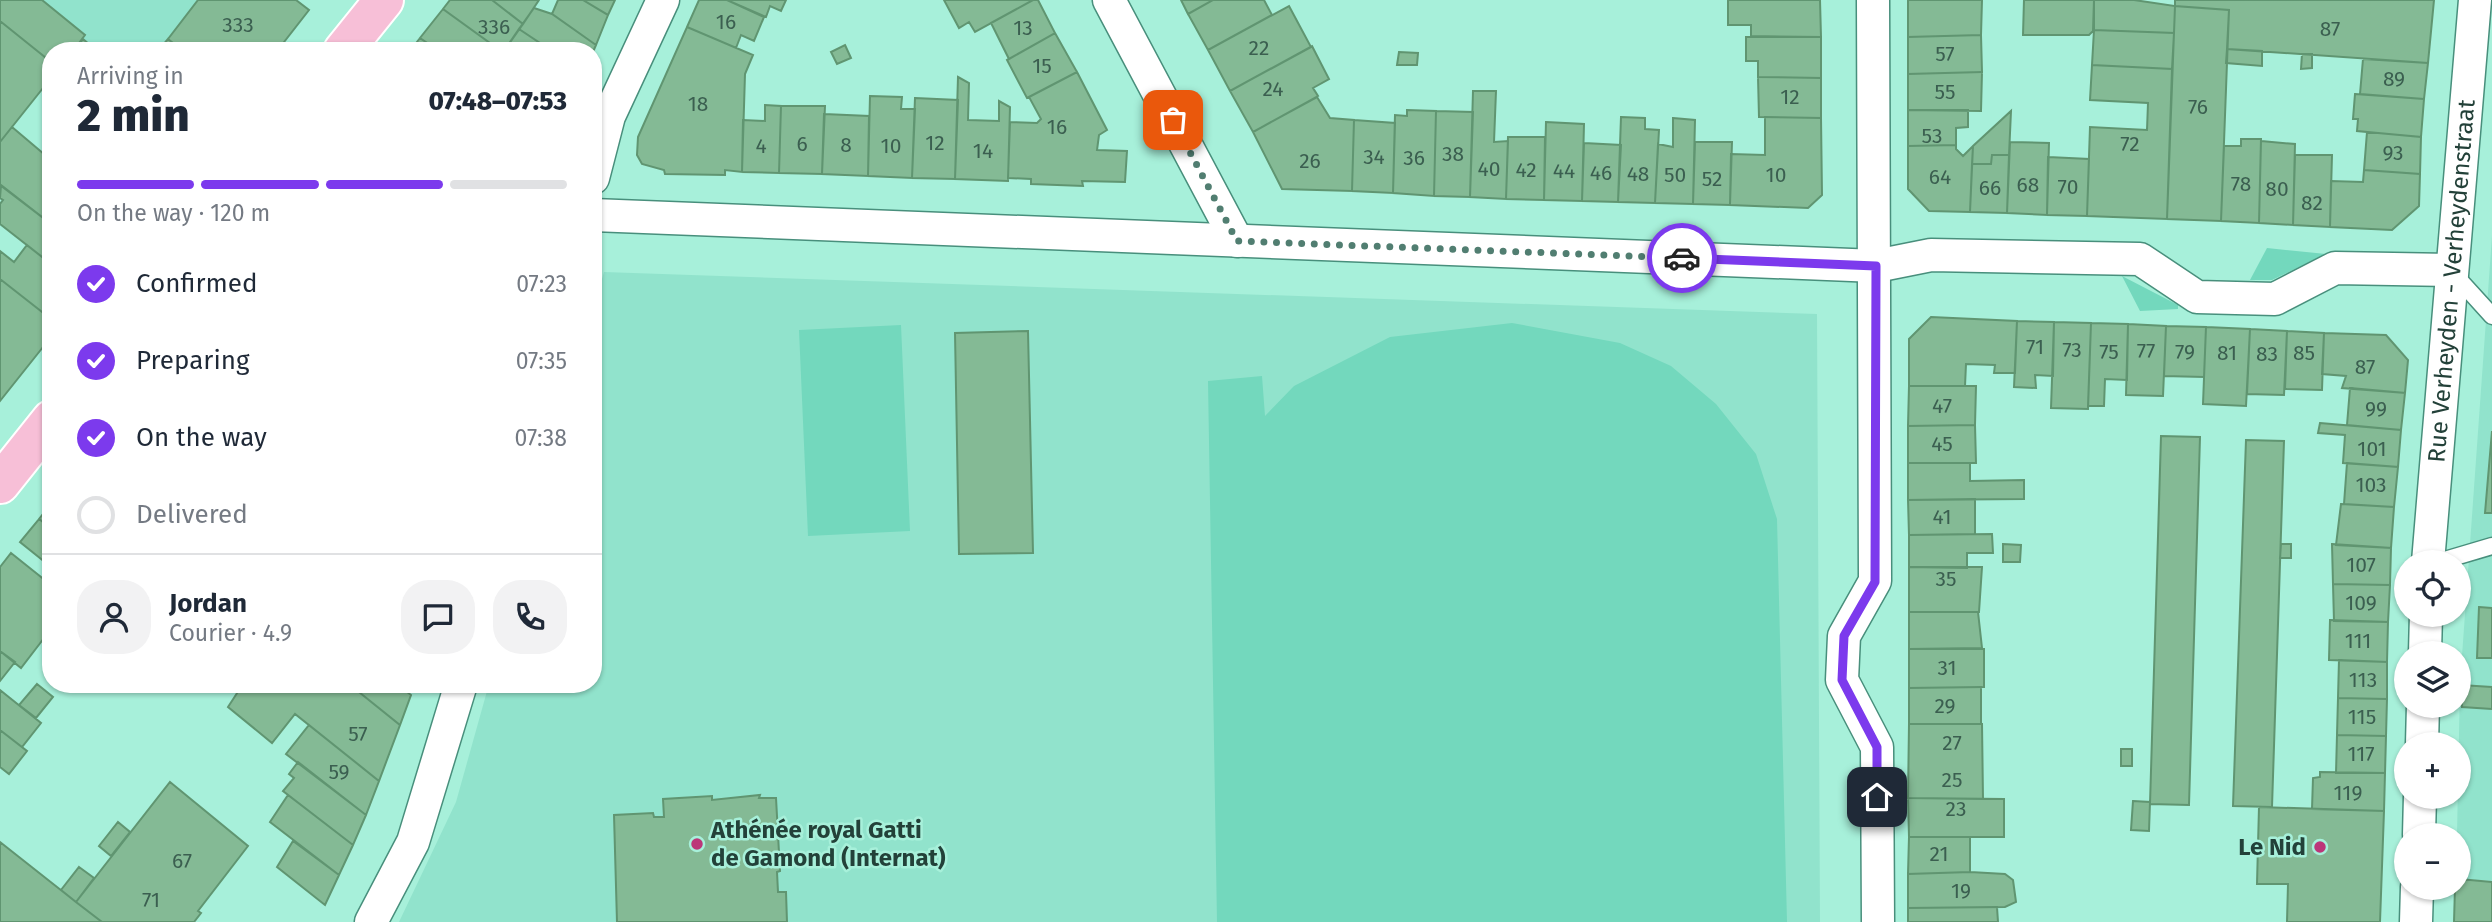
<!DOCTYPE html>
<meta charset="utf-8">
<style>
:root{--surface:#fff;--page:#f2f2f3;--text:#1f2937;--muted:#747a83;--line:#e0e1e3;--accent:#7c3aed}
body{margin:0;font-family:"Fira Sans",sans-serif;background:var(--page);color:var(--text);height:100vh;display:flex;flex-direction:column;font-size:26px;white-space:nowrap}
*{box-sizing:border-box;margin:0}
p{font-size:23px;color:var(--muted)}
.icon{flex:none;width:38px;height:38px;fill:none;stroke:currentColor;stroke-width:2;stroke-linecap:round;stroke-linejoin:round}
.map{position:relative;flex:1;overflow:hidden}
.panel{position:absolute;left:42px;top:42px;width:560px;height:651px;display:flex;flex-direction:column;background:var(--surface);border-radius:28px;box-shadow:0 2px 5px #0004}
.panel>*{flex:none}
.controls{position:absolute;left:2394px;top:550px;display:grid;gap:14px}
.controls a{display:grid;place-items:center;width:77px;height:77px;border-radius:50%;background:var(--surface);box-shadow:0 2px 5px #0004;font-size:35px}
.pin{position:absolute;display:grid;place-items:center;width:60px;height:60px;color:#fff;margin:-30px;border-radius:14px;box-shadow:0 4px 10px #0006}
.courier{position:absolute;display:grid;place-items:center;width:70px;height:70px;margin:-35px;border:5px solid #7c3aed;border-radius:50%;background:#fff;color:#222;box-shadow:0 2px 9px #0007}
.headline em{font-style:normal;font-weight:800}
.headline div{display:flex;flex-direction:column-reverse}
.headline{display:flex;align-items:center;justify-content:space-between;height:119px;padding:0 35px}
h1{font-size:46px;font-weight:800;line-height:52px}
.bar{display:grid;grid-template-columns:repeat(4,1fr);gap:10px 7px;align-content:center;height:84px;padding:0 35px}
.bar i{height:9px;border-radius:5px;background:var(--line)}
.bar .current{background:var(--accent)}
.bar p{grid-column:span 4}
.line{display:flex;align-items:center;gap:18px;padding:0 35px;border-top:2px solid var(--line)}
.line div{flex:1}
.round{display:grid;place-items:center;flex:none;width:74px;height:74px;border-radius:28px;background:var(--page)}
ol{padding:0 35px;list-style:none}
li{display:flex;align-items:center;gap:21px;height:77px}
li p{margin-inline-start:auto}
li .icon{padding:7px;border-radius:50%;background:var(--accent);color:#fff;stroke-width:4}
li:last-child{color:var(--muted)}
li i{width:38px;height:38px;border:4px solid var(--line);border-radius:50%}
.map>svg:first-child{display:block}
</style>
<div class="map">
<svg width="2492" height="922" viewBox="0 0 2492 922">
<rect width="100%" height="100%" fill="#a7f0da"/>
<path fill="#91e3cc" d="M0 0H295L277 51H51V82Z
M2492 236V881L2459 879 2457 835 2460 684Z
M604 272 1817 314 1820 922H399L456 802 489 684H593V310Z"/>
<path fill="#73d8bd" d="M2267 248 2326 254 2272 280H2250Z
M2122 276 2178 305V309L2140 311Z
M1512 323 1620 343 1671 366 1716 404 1756 454 1777 519 1787 922H1217L1208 381 1262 376 1265 416 1294 386 1390 337Z
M901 325 910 531 808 536 799 330Z"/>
<path fill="#84ba95" stroke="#609571" stroke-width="2" d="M0 0H42L85 35 73 51H51V62L0 21Z
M198 0H296L309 10 277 51H183L168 39Z
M450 0H492L523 24 504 51H501L443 9Z
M492 0H539L523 24Z
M558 0H583L608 15 596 45 552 14Z
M583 0H615L608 15Z
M699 0H727L764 17 754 41 741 35 736 48 687 27Z
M727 0H786L781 11 770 6 766 17Z
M944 0H1033L975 32 969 22 959 28Z
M1033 0H1038L1055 33 1009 59 991 23Z
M1181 0H1213L1188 14Z
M1213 0H1264L1272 15 1208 50 1188 14Z
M1728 0H1820L1821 37 1751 36V25H1728Z
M1908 0H1982L1981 35 1908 37Z
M2024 0H2094L2093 31 2089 35H2023Z
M2094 0H2134L2175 6 2174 33 2094 30Z
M2175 0H2434L2428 63 2227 49 2229 10 2175 6Z
M1289 6 1311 47 1230 91 1208 50Z
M2175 6 2229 10 2221 221 2167 219Z
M534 8 552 14 596 45 593 52 552 51 519 29Z
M443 9 501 51H439L420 38Z
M0 21 51 62V78L0 142Z
M687 27 753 55 745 74 742 172 725 170V175L665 174 664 170 642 164 637 155 638 137Z
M519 29 552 51H504Z
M2094 30 2174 33 2172 69 2092 65Z
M1055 33 1077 72 1027 98 1007 60Z
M1981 35 1982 72 1908 74V37Z
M1746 37H1821V78L1758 77V61H1746Z
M420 38 439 51H410Z
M83 39 97 51H73Z
M168 39 183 51H158Z
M845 45 851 58 837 64 831 52Z
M1312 46 1329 79 1313 88 1318 96 1253 132 1230 91Z
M2227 49 2262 51V66L2226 63Z
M1399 52 1418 53 1417 65H1397Z
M2302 54H2312V68L2301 69Z
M2363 59 2428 63 2424 99 2360 94Z
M2092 65 2172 69 2167 219 2087 216 2090 127 2147 130 2148 103 2090 100Z
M1077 72 1107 130 1099 135 1097 150 1127 151 1125 182 1082 181 1083 186 1031 184V179L1008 178 1010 122 1037 123 1041 119 1029 97Z
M1982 72 1981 111 1908 110V74Z
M958 77 969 83 968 120 999 121V101L1010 107 1008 181 955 179Z
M1758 77 1821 78V118L1759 117Z
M1473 91H1496L1494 142 1508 141 1506 199 1470 197Z
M2355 94 2424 99 2421 137 2357 131 2358 119H2353Z
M870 96 902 97 901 109H915L912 178 868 176Z
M1317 97 1330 118 1354 120 1352 191 1282 189 1253 132Z
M915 98 958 100 955 179 912 178Z
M765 105 781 106 779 173 742 172 743 120 765 121Z
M781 106H825L822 174 779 173Z
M1407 110 1436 111 1434 196 1393 193 1395 115 1407 116Z
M1908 110H1968V127L1956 128V145L1908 146Z
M1436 111 1473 112 1470 197 1434 196Z
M2011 111 2009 155H1992L1991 164H1972L1973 146Z
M824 114 869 116 868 176 822 174Z
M1621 117 1645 118V129L1659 130 1655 203 1618 202Z
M1765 117 1821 118 1822 195 1808 208 1730 205 1731 154 1765 155Z
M1673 118 1695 120 1693 204 1655 203 1658 144 1673 147Z
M1354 120 1395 123 1393 193 1352 191Z
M1546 122 1584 124 1582 201 1544 200Z
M12 127 51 160 44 173 51 178V224L0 185V142Z
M2367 132 2421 137 2420 174 2364 170Z
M1508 137H1545L1544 200 1506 199Z
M2241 139H2261L2259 223 2221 221 2224 146H2241Z
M2261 141 2295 144 2293 225 2259 223Z
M1695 142H1732L1730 205 1693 204Z
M2010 142 2049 143 2047 215 2007 213Z
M1584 143 1621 145 1618 202 1582 201Z
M1956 145V149L1963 156 1973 146 1970 212 1929 211 1908 189V146Z
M1992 155H2009L2007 213 1970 212 1972 164H1991Z
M2295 155H2332L2330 227 2293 225Z
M2048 157 2089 159 2087 216 2047 215Z
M2364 170 2420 174 2419 206 2392 230 2330 227 2331 181 2363 182Z
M1 185 51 224V264L0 224V204L3 200 0 198Z
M27 245 51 264V319L0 279V251L14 262Z
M0 279 51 319V337L0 401Z
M1931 317 2017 321 2015 373H1994L1995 365 1966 364 1965 386H1909V339Z
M2017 321 2054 322 2053 376 2035 375 2036 388 2014 387Z
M2054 322 2091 323 2088 409 2051 408Z
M2091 323 2128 324 2127 380 2105 379 2104 406H2088Z
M2128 324 2166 326 2163 396 2126 395Z
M2166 326 2206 327 2204 377 2164 376Z
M2206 327 2250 329 2246 406 2203 404Z
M2250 329 2287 331 2284 395 2247 394Z
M1028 331 1033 553 959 554 955 333Z
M2287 331 2324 333 2322 390 2285 389Z
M2324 333 2386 335 2408 360 2405 393 2342 388 2346 376 2322 374Z
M1909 386H1976L1975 425 1908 426Z
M2350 388 2405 393 2401 430 2347 425Z
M2320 423 2401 430 2398 467 2343 463 2345 435 2318 433Z
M1975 425 1976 463H1908V426Z
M2492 431V513H2485Z
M2161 436 2200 437 2189 805 2150 804Z
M2246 440 2284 441 2272 807 2233 806Z
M1908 463H1970V481L2024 480V499L1908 500Z
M2347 463 2398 467 2394 507 2344 504Z
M1975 499V534L1909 535 1908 500Z
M51 504V528L39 519Z
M2341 504 2394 507 2391 548 2336 545Z
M39 519 51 528V567L20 542Z
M1992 534 1993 553H1967V568L1909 567V535Z
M2003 544 2021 545 2020 562H2003Z
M2281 544H2291V558H2280Z
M2332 544 2391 548 2390 585 2333 584Z
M11 553 51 585V629L21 668 0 651V567Z
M1909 567H1982L1979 612H1909Z
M2333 584 2390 585 2388 622 2334 621Z
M2479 607 2492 608V658H2477Z
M1909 612H1978L1982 648 1909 649Z
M2330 620 2388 622 2387 662 2329 660Z
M1909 649H1984V687L1909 688Z
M0 651 15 662 0 681Z
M2339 660 2387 662V699L2338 698Z
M37 684 53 697 36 718 19 705Z
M243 684H349L400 725 379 781 295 714 272 743 228 707Z
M349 684H397L411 695 400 725Z
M2461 685 2492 687V709L2462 707Z
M1981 687V724H1909V688Z
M0 690 41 723 22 747 0 730Z
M2338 698 2387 699 2386 736 2337 735Z
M1909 724H1982L1983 799 1908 798Z
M309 725 379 781 366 815 286 754Z
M0 730 27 751 9 774 0 767Z
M2337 735 2386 736 2385 773H2336Z
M2121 749H2132V766H2121Z
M298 762 366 815 353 845 283 791 294 778 289 774Z
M2320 772 2385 773 2384 811 2312 809 2313 778 2320 777Z
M170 782 248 846 198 911 201 913 194 922H102L76 902Z
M288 795 353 845 339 875 270 822Z
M760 795 759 798H776L780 871 777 872 778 892H786L787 922H617L614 815 653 813 654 817H664L663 799 712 796V800Z
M1908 798 2004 799V837H1909Z
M2133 801 2150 802 2149 831 2131 830Z
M2259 807 2384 811 2380 922H2287L2288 884H2257Z
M118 822 130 832 111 856 99 846Z
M1909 837H1970V872L1908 874Z
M293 841 339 875 325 905 277 867Z
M0 842 76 902 102 922H0Z
M79 867 94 878 76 902 61 890Z
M1970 872 2005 874 2013 880 2016 902 2005 907 1908 908V874Z
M2459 879 2492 882V922H2454L2455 887H2459Z
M1997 907 1998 922H1908V908Z"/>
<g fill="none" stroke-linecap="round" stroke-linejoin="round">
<g stroke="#488f7c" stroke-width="19">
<path id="service" d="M2454 274 2492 316
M2438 562 2492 546"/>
</g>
<g stroke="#488f7c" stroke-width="35">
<g id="minor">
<path d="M1109 0 1237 241"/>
<path d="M1873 0 1875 581 1844 636 1842 680 1877 747 1878 922"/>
<path d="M593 178 609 116 663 0"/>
<path d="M593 215 1876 266 1931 255 2140 259 2197 297 2275 299 2335 268 2451 270"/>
<path id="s1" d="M2428 562 2475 0"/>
<path d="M2425 653 2426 614"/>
<path d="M2422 744 2423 705"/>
<path d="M2419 835 2420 796"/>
<path d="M371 922 413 842 461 684"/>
<path d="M2416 922 2417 887"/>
</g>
</g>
<g stroke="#fff" stroke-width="42">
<path id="primary" d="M343 51 384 0
M0 484 51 420"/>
</g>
<use href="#service" stroke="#fff" stroke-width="16"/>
<use href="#minor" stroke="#fff" stroke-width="32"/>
<use href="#primary" stroke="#f7bfd7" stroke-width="38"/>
</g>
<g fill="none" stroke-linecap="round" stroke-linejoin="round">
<path stroke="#517e71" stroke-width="7" stroke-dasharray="0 12.6" d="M1173 120 1237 241 1682 258"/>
<path stroke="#7c3aed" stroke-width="9" d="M1682 258 1876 266 1875 582 1844 636 1842 680 1877 747V797"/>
</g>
<g fill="#bc3679" stroke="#a7f0da" stroke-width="2.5">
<circle cx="697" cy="844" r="7"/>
<circle cx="2320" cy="847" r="7"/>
</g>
<g text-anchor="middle" stroke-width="5" stroke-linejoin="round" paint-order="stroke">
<g font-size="21" fill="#3b5f50">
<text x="726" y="29">16</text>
<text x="238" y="32">333</text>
<text x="494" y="34">336</text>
<text x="1023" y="35">13</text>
<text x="2330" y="36">87</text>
<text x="1259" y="55">22</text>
<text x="1945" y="61">57</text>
<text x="1042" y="73">15</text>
<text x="2394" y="86">89</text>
<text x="1273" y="96">24</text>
<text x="1945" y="99">55</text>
<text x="1790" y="104">12</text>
<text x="698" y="111">18</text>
<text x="2198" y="114">76</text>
<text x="1057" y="134">16</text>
<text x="1932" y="143">53</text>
<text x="935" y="150">12</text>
<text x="802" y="151">6</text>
<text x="2130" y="151">72</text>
<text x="846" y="152">8</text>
<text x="761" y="153">4</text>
<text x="891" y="153">10</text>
<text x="983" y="158">14</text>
<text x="2393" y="160">93</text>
<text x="1453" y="161">38</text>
<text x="1374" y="164">34</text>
<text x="1414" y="165">36</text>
<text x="1310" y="168">26</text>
<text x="1489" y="176">40</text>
<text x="1526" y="177">42</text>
<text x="1564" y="178">44</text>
<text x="1601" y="180">46</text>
<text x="1638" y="181">48</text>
<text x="1675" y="182">50</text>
<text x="1776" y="182">10</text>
<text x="1940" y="184">64</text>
<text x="1712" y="186">52</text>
<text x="2241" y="191">78</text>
<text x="2028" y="192">68</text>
<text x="2068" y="194">70</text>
<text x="1990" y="195">66</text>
<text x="2277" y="196">80</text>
<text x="2312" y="210">82</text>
<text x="2035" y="354">71</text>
<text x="2072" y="357">73</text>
<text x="2146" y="358">77</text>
<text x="2109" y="359">75</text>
<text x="2185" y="359">79</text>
<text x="2227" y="360">81</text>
<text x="2304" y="360">85</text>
<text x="2267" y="361">83</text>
<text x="2365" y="374">87</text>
<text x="1942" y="413">47</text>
<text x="2376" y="416">99</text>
<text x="1942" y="451">45</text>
<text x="2372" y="456">101</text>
<text x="2371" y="492">103</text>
<text x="1942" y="524">41</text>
<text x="2361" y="572">107</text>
<text x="1946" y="586">35</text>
<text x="2361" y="610">109</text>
<text x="2358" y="648">111</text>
<text x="1947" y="675">31</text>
<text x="2363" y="687">113</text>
<text x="1945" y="713">29</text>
<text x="2362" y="724">115</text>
<text x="358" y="741">57</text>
<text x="1952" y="750">27</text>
<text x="2361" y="761">117</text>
<text x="339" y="779">59</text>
<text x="1952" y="787">25</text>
<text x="2348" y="800">119</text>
<text x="1956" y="816">23</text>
<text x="1939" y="861">21</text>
<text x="182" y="868">67</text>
<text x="1961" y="898">19</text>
<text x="151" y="907">71</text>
</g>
<g font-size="24" fill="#234139" stroke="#a7f0da">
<text dy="8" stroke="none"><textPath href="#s1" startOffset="282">Rue Verheyden - Verheydenstraat</textPath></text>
</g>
<g font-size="24" font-weight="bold" fill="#234139" stroke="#a7f0da" text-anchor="start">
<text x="711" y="838">Athénée royal Gatti<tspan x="711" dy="28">de Gamond (Internat)</tspan></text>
<text x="2306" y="855" text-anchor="end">Le Nid</text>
</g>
</g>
</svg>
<div class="controls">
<a><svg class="icon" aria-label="locate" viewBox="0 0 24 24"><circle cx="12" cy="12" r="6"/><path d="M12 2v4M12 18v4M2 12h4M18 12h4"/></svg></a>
<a><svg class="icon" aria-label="layers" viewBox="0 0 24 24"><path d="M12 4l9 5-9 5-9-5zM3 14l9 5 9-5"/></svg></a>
<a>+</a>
<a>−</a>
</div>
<div class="pin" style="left:1173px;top:120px;background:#ea580c"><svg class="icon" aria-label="bag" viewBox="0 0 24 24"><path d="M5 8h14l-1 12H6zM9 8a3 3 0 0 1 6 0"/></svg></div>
<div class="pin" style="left:1877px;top:797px;background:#1f2937"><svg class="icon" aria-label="home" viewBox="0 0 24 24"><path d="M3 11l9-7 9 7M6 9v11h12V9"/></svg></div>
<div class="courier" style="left:1682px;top:258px"><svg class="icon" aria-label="car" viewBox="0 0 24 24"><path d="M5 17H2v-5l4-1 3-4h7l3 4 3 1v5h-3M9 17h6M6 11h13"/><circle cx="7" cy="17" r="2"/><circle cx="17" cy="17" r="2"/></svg></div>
<section class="panel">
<div class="headline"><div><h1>2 min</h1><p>Arriving in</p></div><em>07:48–07:53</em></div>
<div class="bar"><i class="current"></i><i class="current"></i><i class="current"></i><i></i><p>On the way · 120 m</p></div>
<ol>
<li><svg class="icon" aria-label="check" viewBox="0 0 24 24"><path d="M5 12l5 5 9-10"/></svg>Confirmed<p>07:23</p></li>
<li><svg class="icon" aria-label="check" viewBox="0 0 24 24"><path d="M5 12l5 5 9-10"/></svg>Preparing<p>07:35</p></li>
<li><svg class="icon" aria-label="check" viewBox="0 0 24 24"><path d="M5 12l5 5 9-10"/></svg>On the way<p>07:38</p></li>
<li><i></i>Delivered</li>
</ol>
<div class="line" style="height:126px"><a class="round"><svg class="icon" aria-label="person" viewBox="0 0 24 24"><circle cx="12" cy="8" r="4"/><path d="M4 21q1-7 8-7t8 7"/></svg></a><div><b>Jordan</b><p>Courier · 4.9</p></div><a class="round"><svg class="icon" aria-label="chat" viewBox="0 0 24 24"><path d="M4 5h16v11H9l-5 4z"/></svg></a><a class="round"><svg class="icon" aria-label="phone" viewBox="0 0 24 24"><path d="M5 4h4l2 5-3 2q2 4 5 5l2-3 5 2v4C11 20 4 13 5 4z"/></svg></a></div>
</section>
</div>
